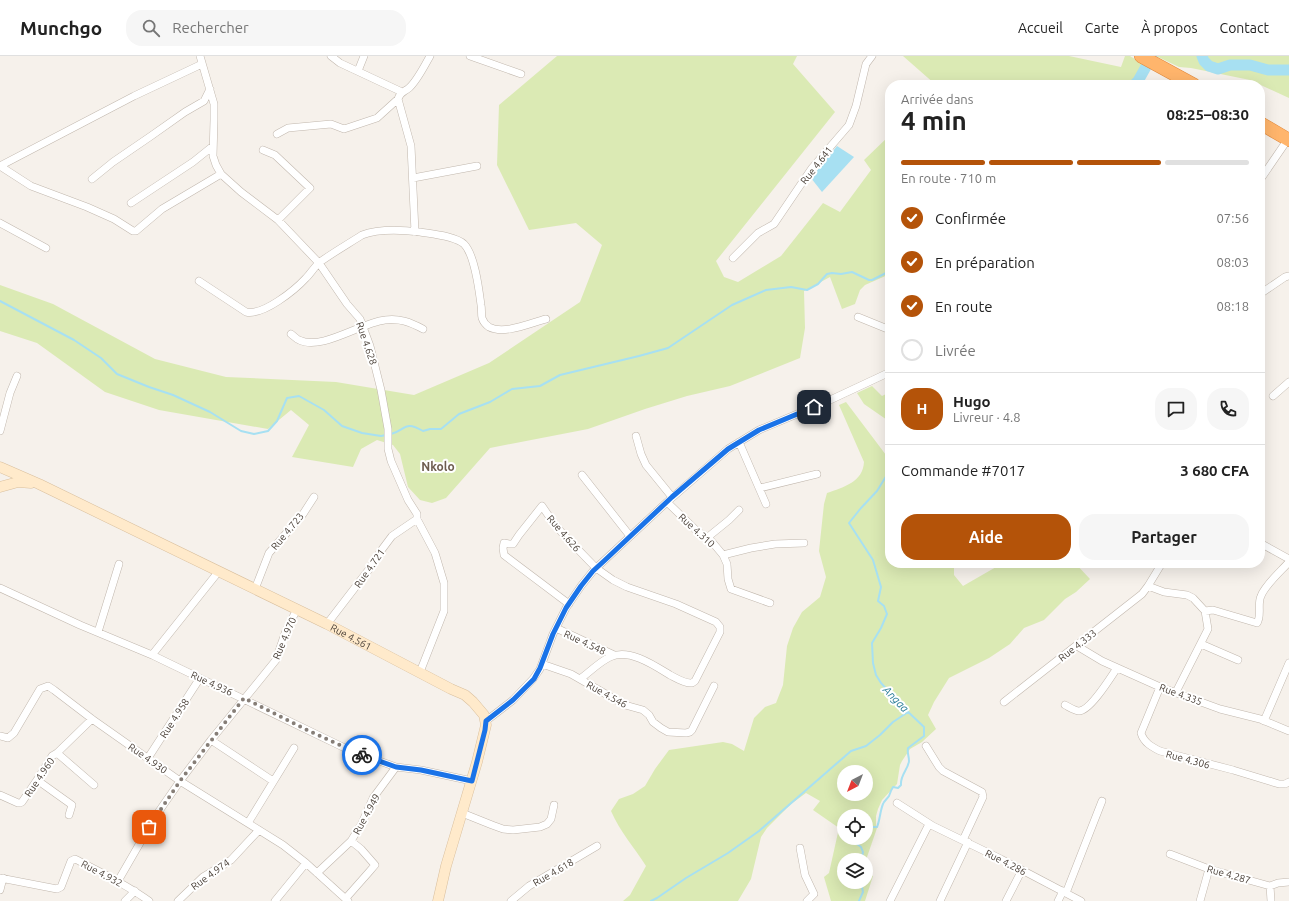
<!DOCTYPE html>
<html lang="fr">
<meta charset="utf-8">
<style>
:root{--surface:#fff;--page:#f6f6f6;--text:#222;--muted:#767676;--line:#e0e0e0;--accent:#b45309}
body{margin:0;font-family:Ubuntu,sans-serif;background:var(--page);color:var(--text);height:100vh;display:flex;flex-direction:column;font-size:15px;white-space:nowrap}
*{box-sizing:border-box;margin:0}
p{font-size:13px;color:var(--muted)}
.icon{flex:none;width:22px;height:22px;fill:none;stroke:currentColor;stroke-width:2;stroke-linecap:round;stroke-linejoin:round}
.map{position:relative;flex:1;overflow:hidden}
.panel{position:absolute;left:885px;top:24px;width:380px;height:488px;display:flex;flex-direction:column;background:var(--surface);border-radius:16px;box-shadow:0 4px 16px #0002}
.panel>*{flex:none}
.needle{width:26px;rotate:222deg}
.controls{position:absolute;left:837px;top:709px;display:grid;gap:8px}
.controls a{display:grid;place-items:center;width:36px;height:36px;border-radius:50%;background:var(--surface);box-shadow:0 4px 16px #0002;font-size:20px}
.pin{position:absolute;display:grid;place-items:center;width:34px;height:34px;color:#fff;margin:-17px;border-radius:8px;box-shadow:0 2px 6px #0006}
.courier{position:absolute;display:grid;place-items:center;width:40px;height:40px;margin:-20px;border:3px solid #1a73e8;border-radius:50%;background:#fff;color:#222;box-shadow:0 1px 5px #0007}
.overview em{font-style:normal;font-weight:600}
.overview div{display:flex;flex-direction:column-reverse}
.overview{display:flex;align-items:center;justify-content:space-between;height:68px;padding:0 16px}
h1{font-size:26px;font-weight:600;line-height:30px}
.bar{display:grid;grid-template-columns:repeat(4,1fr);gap:6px 4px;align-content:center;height:48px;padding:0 16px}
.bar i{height:5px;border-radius:3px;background:var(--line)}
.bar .active{background:var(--accent)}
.bar p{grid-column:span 4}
.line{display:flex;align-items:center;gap:10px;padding:0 16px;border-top:1px solid var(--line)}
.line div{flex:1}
.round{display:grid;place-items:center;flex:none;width:42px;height:42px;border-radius:16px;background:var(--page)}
ol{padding:0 16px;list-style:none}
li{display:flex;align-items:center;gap:12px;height:44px}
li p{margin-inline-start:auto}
li .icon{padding:4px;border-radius:50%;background:var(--accent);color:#fff;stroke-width:4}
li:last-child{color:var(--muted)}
li i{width:22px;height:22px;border:2px solid var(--line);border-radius:50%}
.button{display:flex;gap:8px;margin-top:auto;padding:8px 16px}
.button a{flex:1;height:46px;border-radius:16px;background:var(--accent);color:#fff;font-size:16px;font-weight:600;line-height:46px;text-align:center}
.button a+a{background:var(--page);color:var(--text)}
header{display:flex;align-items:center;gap:24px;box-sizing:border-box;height:56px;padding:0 20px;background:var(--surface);border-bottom:1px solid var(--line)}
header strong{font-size:19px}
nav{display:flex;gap:22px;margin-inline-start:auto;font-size:14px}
.search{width:280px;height:36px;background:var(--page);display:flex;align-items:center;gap:10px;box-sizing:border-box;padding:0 14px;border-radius:16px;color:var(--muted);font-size:15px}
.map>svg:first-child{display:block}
</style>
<header>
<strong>Munchgo</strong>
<div class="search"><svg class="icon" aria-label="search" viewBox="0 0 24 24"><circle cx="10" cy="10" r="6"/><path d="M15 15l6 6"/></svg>Rechercher</div>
<nav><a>Accueil</a><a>Carte</a><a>À propos</a><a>Contact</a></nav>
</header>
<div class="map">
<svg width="1289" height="845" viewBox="0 0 1289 845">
<rect width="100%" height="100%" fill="#f6f1eb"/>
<path fill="#dbeab4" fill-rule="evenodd" d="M557 0H797L793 8 835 56 716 205 724 221 738 226 781 200 823 147 840 156 871 114 864 104 890 79V218L865 229 860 234 855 248 842 253 830 221 804 235 805 272 800 302 730 330 687 340 645 353 588 373 490 392 446 442 432 447 420 444 408 431 400 398 393 389 377 384 361 393 353 411 292 401 309 369 291 354 268 373 159 354 105 336 37 287 0 275V229L53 248 155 303 226 321 336 326 414 339 489 307 580 246 602 189 576 167 529 174 497 109 499 49Z
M903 0H1069L1121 11 1125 0H1130L1149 12 1141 29H936Z
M1156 0H1289V42L1250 24 1191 12 1179 11Z
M872 330 882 340 890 336V366L864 348 857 337Z
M846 346 886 399 890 397V507H954V519L963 530 1003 507H1075L1090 523 1076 536 1065 543 1044 564 1024 572 1010 588 989 602 949 622 934 646 928 659 936 673 922 686 910 693 902 705 900 709 897 728 882 744 878 753 876 760V771L877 772 866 804H844V826H866V816L873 820 865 845H831L824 821 829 817 839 772 813 754 820 745 806 737 791 748 767 772 761 781 751 823 738 845H623L630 839 646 810C634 791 620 776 611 755L619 743 633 738 645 730 655 713 669 694 723 686 732 688 744 695 754 662 765 651 776 647 783 629 787 590 793 572 802 556 820 541 826 521 819 495 824 448 827 437C844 431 863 426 864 406L839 349ZM844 716H866V738H844ZM844 760H866V782H844Z"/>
<path fill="#a7e0f2" d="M837 90 854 101 822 136 811 122Z"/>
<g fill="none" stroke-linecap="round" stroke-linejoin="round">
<path stroke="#a7e0f2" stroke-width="2" d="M0 245 74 284 101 302 117 318 149 331 173 339 210 356 241 375 254 378 268 375 277 365 287 342 299 340 324 354 342 370 362 377 381 380 386 379
M391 378C406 374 404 364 423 375L430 373H441L459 358 490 346 512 333 540 330 560 319 639 300 668 292 732 249 766 234 791 231 807 234 818 228 827 218 832 217 841 218 852 216 869 224H872L890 215
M866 771H877C880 764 880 755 883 748 884 745 887 743 889 740 890 737 891 734 893 731L898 732 901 729C900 719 908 714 909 705 909 700 907 697 908 692L924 680V671L904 652 901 649 881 627 876 619 873 607 872 587 881 572 887 558 884 550 878 545 881 531 873 504 849 467 861 452 877 435 890 414
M858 782 857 788 861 791 863 796 861 804
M651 845 657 842 686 822 728 797 759 775 851 695 866 690 880 679 893 666 908 656
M859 845 863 836 861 826"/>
<path stroke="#a7e0f2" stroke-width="11" d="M1202 0 1204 5 1209 10 1218 13 1230 9H1250L1268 14H1289
M1134 29 1138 25 1152 0"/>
<g stroke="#c1b7ad" stroke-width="8">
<path id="street" d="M200 0 214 48V64L213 100 216 109 221 118 241 136 278 164 319 207 347 248 360 263 370 290 381 334 388 373V393L391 405 408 444 417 458V463L435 497 444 527V555L420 616
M331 0 340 7 402 36
M470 0 521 18
M358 15 364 0
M277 78 288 72 331 68 344 73 377 62 398 43
M263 94 275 99 310 132 278 164
M0 110 31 130 87 151 114 163 133 175H136L162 153 221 118
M0 110 134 40 202 8
M413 122 477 110
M92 123 113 106 151 80 185 56 204 45 210 33
M1260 124 1288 83
M131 147 193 106 213 90
M0 167 46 192
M415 176 411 90 398 43C400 36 404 36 409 32 417 25 425 9 430 0
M733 202 758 177 774 168 812 112 849 69 856 50 866 8 872 0
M199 225 246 256C263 260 295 234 306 222 311 217 315 210 320 206 334 196 348 188 362 179 378 173 403 174 420 176 432 178 455 180 464 188 475 199 479 234 481 249 482 253 481 258 482 262 483 265 486 269 489 271 504 279 530 267 546 263
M1260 238 1285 221 1289 220
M858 261 890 274
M291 278C294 280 296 283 299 284 322 295 360 267 385 264 399 262 410 266 423 273
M1273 340 1289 326
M0 375 10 337 17 320
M636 380 641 398 646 409 672 441
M739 386 766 448
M582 419 630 480
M760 432 817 418
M667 446 698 476 708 481 723 499 727 508 728 523 731 533 770 547
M708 481 729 464 739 454
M1260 487 1289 503
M723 499 751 492 775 488 804 487
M1162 507 1148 530 1164 536 1187 539 1193 542 1205 555 1213 554 1257 567C1262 560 1257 548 1261 540 1265 529 1281 515 1289 506
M0 532 80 569 152 599 349 694 396 711 421 714 472 725
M255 533 269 497 303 458 314 441
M569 548 504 499 503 492 504 487 509 488H513L519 479 542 450 553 466 563 478 596 512 613 524 627 531 676 548 716 566 720 571V576L695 625 692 627C685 628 676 622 670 619 654 609 629 592 610 601 599 606 590 616 580 623
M327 568 370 512 380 496 392 480 417 463
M556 572 614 599
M98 576 119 508
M1201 588 1238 604
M1077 590 1102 605 1160 631 1220 653 1260 663 1289 675
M152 599 219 515
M542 608 571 618 625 649 643 654 649 659 653 666 661 672 668 676 686 677 690 676 692 674 714 630
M1160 631 1141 677C1144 687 1152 691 1160 695L1233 714 1279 728H1285L1289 726
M1176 636 1208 573 1205 555
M1004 646 1142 538 1148 530
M1065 649C1069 651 1075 655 1079 655 1090 655 1111 621 1117 612
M486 665 513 644 533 623 540 613 553 578 566 552 581 530 593 515 667 446 728 393 759 374 828 345 890 316
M1264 665 1289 607
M0 680 8 682 14 677 40 633 48 630 54 634 92 663 180 725 283 789 306 807 348 845
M211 684 273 725
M926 690 939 711 943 715 982 736 983 741 963 784
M57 697 94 729
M148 702 200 622
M37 724 72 749 69 759
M0 739 18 747H20L22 746 37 724 52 700 57 697 92 663
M897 747 933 770 1001 803 1081 845
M462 757 492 769 503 773 513 774 540 771 547 768 551 763 554 749
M248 767 294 692
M800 792 805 819 814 838 807 845
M1170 798 1209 813 1270 830 1278 827 1289 826
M317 817 351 785 362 767 373 742 396 711
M0 822 57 833 61 831 71 805 75 803C100 816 126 828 149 845
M118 825 155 761 180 725 211 684 276 604 285 577 297 553
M1270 830 1271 845
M0 834 3 822
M1066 837 1102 745
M346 842 369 816 375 809 361 793 351 785
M125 845 135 835
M178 845 203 821 231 804 259 774
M275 845 306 807
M511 845 529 830 597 790
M890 845 929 768
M940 845 968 786
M1006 845 1022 814
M1058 845 1063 835
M1200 845 1209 813"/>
</g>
<g stroke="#d9bf9d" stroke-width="11">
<g id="secondary">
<path id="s1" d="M0 411 39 428 327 568 451 633 465 639 473 646 484 659 486 669 477 706 446 810 438 845"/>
<path d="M0 431 18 426 31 427"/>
</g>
</g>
<g stroke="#e0873a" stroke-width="14">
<path id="highway" d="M1141 0 1194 29
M1260 67 1289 84"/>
</g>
<use href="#street" stroke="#fff" stroke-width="7"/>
<use href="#secondary" stroke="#ffeacb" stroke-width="10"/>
<use href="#highway" stroke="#ffb56c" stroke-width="13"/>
</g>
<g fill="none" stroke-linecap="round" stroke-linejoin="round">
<path stroke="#867e77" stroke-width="4" stroke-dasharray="0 7.2" d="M149 771 180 725 244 642 309 675 362 699"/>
<path stroke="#1a73e8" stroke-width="5" d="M362 699 396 711 421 714 472 725 485 674 486 665 513 644 534 623 540 612 553 578 566 552 581 530 593 515 604 505 672 441 728 393 759 374 814 351"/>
</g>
<g text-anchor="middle" stroke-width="4" stroke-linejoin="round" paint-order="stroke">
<g font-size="10" fill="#4a4038" stroke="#fff">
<text transform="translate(816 109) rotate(-52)" y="4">Rue 4.641</text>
<text transform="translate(367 287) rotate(71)" y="4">Rue 4.628</text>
<text transform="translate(697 474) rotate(42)" y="4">Rue 4.310</text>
<text transform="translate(287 475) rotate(-50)" y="4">Rue 4.723</text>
<text transform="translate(564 477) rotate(49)" y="4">Rue 4.626</text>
<text transform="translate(369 512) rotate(-55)" y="4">Rue 4.721</text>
<text dy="4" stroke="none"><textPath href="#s1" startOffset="390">Rue 4.561</textPath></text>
<text transform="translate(284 582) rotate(-67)" y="4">Rue 4.970</text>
<text transform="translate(585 586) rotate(25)" y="4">Rue 4.548</text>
<text transform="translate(1077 589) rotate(-38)" y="4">Rue 4.333</text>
<text transform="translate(212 627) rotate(25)" y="4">Rue 4.936</text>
<text transform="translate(607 638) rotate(29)" y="4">Rue 4.546</text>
<text transform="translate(1181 638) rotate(20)" y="4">Rue 4.335</text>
<text transform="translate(174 662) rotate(-57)" y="4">Rue 4.958</text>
<text transform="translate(148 702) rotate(35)" y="4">Rue 4.930</text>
<text transform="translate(1188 703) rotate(15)" y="4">Rue 4.306</text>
<text transform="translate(39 721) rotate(-56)" y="4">Rue 4.960</text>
<text transform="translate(366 758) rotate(-61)" y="4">Rue 4.949</text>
<text transform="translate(1006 806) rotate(27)" y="4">Rue 4.286</text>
<text transform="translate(553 816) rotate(-30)" y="4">Rue 4.618</text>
<text transform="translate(102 817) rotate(28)" y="4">Rue 4.932</text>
<text transform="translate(210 818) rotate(-36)" y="4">Rue 4.974</text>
<text transform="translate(1229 818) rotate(16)" y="4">Rue 4.287</text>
</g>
<g font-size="11" font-style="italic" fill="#287b97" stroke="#fff">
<text transform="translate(896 643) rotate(46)" y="4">Angaa</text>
</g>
<g font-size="12" font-weight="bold" fill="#6d5c4f" stroke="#fff">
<text x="438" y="415">Nkolo</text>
</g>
</g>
</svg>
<div class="controls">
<a><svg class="needle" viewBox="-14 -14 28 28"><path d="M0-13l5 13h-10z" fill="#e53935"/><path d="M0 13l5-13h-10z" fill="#767676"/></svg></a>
<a><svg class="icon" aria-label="locate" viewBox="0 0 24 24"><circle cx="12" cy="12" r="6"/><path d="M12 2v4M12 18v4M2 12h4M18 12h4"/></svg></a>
<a><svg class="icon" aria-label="layers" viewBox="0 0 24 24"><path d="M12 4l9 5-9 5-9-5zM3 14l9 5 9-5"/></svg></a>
</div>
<div class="pin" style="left:149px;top:771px;background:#ea580c"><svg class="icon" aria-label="bag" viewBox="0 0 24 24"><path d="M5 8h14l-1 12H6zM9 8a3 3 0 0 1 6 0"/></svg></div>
<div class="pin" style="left:814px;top:351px;background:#1f2937"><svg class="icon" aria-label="home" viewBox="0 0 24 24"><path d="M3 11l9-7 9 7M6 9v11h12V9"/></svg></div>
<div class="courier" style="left:362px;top:699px"><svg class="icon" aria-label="bike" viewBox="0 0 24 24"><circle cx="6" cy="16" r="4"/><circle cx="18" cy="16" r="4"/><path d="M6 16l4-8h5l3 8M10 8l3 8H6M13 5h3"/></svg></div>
<section class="panel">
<div class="overview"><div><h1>4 min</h1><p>Arrivée dans</p></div><em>08:25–08:30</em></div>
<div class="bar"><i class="active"></i><i class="active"></i><i class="active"></i><i></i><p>En route · 710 m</p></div>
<ol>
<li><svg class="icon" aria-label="check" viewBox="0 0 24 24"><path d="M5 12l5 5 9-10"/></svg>Confirmée<p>07:56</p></li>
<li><svg class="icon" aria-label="check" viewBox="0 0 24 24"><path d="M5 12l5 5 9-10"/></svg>En préparation<p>08:03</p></li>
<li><svg class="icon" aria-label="check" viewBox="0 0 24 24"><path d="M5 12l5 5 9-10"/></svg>En route<p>08:18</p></li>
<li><i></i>Livrée</li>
</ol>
<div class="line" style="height:72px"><b class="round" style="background:var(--accent);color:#fff">H</b><div><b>Hugo</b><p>Livreur · 4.8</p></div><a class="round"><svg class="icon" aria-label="chat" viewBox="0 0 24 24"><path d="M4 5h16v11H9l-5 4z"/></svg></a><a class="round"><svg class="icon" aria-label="phone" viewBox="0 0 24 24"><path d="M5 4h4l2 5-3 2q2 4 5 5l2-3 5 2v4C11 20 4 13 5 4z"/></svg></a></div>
<div class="line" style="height:52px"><div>Commande #7017</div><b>3 680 CFA</b></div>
<div class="button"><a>Aide</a><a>Partager</a></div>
</section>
</div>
